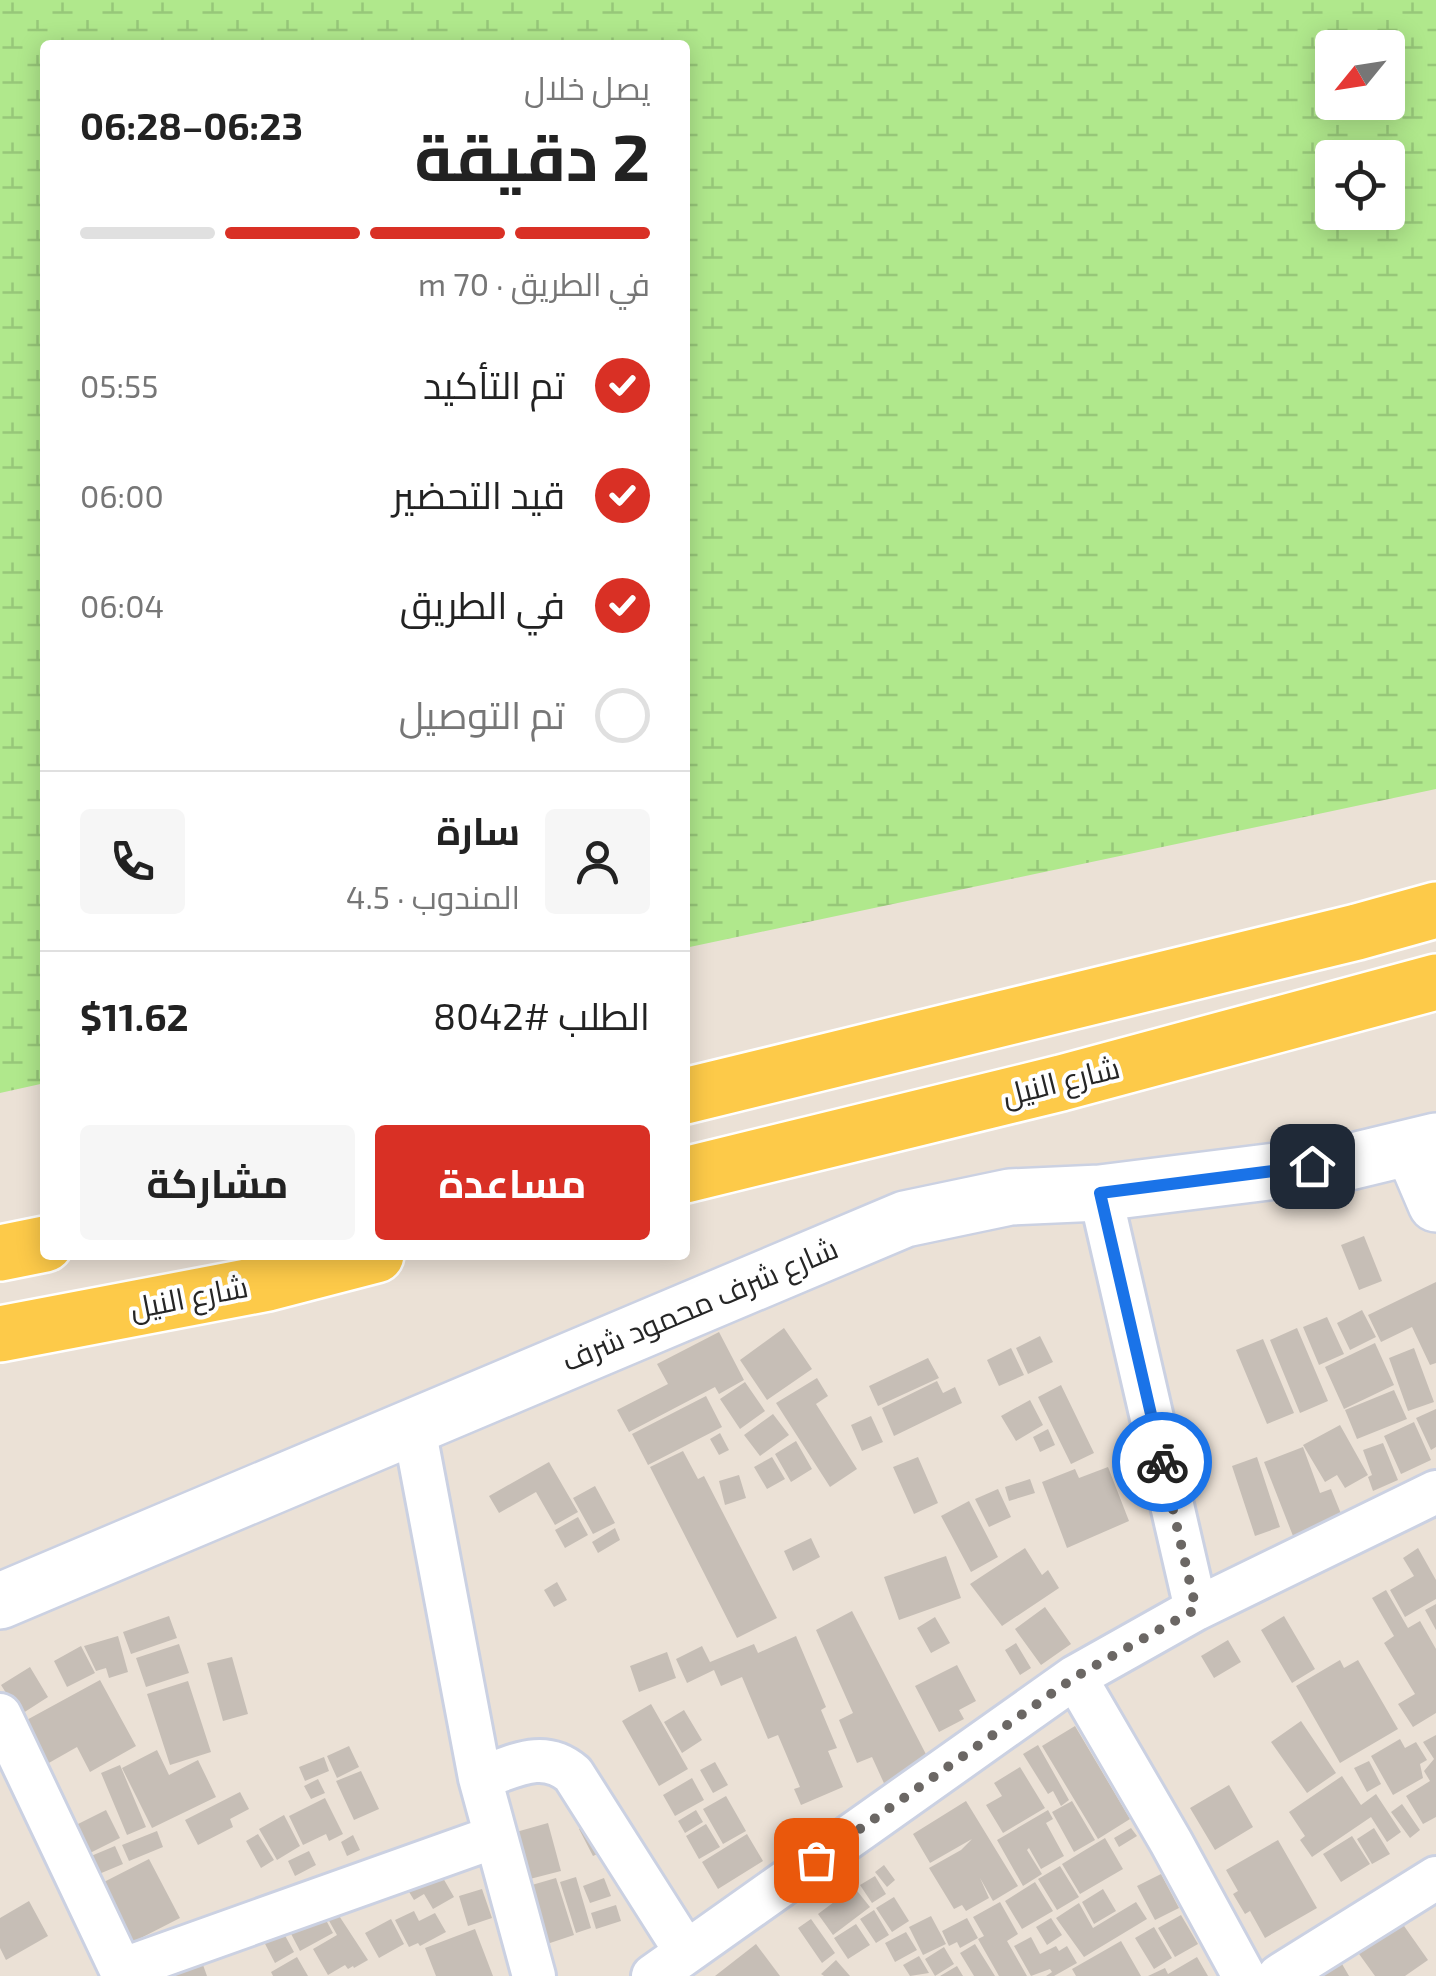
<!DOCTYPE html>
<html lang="ar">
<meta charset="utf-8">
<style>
:root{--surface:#fff;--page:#f6f6f6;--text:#222;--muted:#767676;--line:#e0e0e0;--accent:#d93025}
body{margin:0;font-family:"Exo 2",Cairo,sans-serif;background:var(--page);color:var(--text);direction:rtl;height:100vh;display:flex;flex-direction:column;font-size:38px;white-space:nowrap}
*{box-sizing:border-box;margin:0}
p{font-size:32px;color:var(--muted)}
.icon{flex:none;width:55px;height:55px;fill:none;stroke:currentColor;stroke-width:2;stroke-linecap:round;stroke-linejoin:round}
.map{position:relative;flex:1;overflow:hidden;direction:ltr}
.panel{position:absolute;left:40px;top:40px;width:650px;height:1220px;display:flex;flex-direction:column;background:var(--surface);border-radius:10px;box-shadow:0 5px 25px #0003;direction:rtl}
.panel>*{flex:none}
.needle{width:65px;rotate:240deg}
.fabs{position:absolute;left:1315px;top:30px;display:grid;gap:20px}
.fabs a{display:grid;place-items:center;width:90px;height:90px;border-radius:10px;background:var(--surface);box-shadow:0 5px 25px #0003;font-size:50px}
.pin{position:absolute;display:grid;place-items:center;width:85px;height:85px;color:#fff;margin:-42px;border-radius:20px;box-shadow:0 5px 15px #0006}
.courier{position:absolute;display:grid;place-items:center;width:100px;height:100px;margin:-50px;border:8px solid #1a73e8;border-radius:50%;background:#fff;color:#222;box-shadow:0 2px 12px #0007}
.headline em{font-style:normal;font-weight:700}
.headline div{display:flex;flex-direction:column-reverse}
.headline{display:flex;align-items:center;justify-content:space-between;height:170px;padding:0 40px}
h1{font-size:65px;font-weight:700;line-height:75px}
.bar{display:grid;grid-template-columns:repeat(4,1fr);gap:15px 10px;align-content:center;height:120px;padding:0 40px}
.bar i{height:12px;border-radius:8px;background:var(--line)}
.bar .active{background:var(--accent)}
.bar p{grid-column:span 4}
.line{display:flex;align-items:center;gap:25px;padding:0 40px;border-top:2px solid var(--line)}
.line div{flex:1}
.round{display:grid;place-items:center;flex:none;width:105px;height:105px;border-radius:10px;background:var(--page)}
ol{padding:0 40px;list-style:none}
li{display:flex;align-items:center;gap:30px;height:110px}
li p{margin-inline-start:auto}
li .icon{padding:10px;border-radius:50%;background:var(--accent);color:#fff;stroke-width:4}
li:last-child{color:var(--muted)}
li i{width:55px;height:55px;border:5px solid var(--line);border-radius:50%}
.action{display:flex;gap:20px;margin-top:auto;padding:20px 40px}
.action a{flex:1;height:115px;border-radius:10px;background:var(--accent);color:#fff;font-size:40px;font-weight:700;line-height:115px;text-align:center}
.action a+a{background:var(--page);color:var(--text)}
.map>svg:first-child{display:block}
</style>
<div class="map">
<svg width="1436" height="1976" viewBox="0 0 1436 1976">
<defs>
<pattern id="wetland-marsh" width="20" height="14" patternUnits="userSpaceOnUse" patternTransform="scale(2.5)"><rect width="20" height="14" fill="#b0e88c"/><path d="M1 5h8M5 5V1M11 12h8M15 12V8" fill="none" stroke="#97c779"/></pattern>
</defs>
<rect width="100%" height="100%" fill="#ebe1d6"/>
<path fill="url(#wetland-marsh)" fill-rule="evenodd" d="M0 0H1436V789L685 948V45H45V1083L0 1093ZM1332 48H1388V102H1332ZM1332 158H1388V212H1332Z"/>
<path fill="#c6beb6" d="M1364 1236 1382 1281 1359 1290 1341 1245Z
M1436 1282V1363L1430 1365 1412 1327 1381 1342 1368 1315Z
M1362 1310 1376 1337 1350 1350 1337 1323Z
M1327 1317 1344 1354 1319 1365 1303 1327Z
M784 1328 812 1369 767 1400 740 1360Z
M1297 1328 1328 1401 1300 1413 1270 1340Z
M719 1332 744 1380 719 1394 715 1387 629 1432 617 1410 668 1384 657 1364Z
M1040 1336 1053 1362 1028 1374 1016 1348Z
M1263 1339 1294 1413 1267 1424 1236 1350Z
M1375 1343 1394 1385 1344 1409 1325 1367Z
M1011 1348 1024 1375 999 1386 987 1360Z
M1414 1348 1434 1402 1408 1411 1389 1358Z
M928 1358 939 1378 878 1406 869 1386Z
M817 1378 828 1396 816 1404 857 1469 830 1487 776 1403Z
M937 1381 943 1393 955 1387 962 1403 894 1436 882 1408Z
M745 1382 765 1411 740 1429 720 1399Z
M1061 1385 1094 1453 1071 1464 1038 1397Z
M1394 1390 1407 1419 1357 1439 1345 1410Z
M706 1396 722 1427 648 1465 632 1434Z
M1030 1400 1043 1425 1016 1441 1001 1416Z
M1436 1409V1447L1431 1450 1416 1418Z
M773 1414 789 1435 760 1456 744 1435Z
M871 1416 883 1442 862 1451 851 1425Z
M1414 1422 1431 1460 1401 1474 1384 1436Z
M1340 1425 1368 1475 1345 1488 1337 1475 1325 1482 1303 1445Z
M1048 1429 1055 1445 1040 1452 1033 1437Z
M720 1433 729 1450 719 1455 710 1439Z
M796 1441 812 1469 791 1482 775 1454Z
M1383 1443 1398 1480 1373 1491 1368 1477 1372 1475 1363 1450Z
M1303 1447 1320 1493 1331 1489 1344 1521 1295 1541 1264 1462Z
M683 1451 698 1479 704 1476 777 1618 737 1638 650 1467Z
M772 1457 785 1479 767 1489 754 1467Z
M918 1457 938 1503 914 1514 893 1467Z
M1257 1457 1280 1527 1255 1536 1232 1466Z
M549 1462 578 1512 555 1525 536 1492 499 1513 489 1496Z
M1108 1467 1129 1521 1067 1548 1042 1482 1075 1469 1079 1478Z
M739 1475 746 1498 725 1505 719 1481Z
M1030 1479 1035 1493 1009 1501 1005 1487Z
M595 1486 615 1523 593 1534 573 1498Z
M998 1489 1011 1517 989 1527 975 1499Z
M969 1501 998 1557 971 1572 941 1516Z
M578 1517 588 1535 565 1548 555 1530Z
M615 1528 620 1540 598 1553 592 1542Z
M811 1538 820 1557 793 1571 784 1551Z
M1025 1548 1042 1575 1048 1570 1059 1588 1002 1626 970 1584Z
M1418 1548 1436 1580V1599L1405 1617 1390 1590 1414 1576 1403 1558Z
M946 1556 961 1598 899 1620 884 1577Z
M557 1582 567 1600 554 1607 544 1590Z
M1386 1590 1408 1628 1420 1621 1436 1649V1713L1413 1727 1398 1704 1415 1694 1384 1643 1394 1636 1372 1598Z
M1436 1604V1630L1425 1610Z
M1045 1607 1071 1644 1041 1665 1015 1629Z
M852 1611 931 1764 888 1792 872 1757 857 1763 839 1720 853 1713 816 1630Z
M169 1616 177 1638 131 1654 123 1632Z
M1284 1616 1315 1669 1292 1683 1261 1630Z
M935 1617 950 1643 931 1653 917 1628Z
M118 1636 128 1672 109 1678 106 1668 96 1671 84 1646Z
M796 1636 826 1707 821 1710 837 1748 828 1751 843 1787 801 1805 794 1789 800 1787 778 1735 768 1739 742 1677 721 1686 714 1670 687 1683 676 1659 702 1646 710 1662 754 1644 758 1653Z
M1228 1640 1241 1662 1214 1678 1201 1656Z
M1016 1643 1031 1668 1020 1675 1005 1650Z
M179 1644 189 1673 146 1687 136 1658Z
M81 1646 95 1673 67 1687 54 1661Z
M667 1652 676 1678 639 1692 630 1666Z
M232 1657 248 1714 223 1721 207 1663Z
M1340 1660 1344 1668 1358 1660 1398 1729 1340 1763 1296 1686Z
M957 1665 976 1701 959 1710 964 1719 939 1732 915 1686Z
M30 1667 48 1697 20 1715 1 1685Z
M100 1680 136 1746 90 1772 77 1747 47 1764 23 1722Z
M188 1681 211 1752 170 1765 147 1694Z
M651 1704 688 1769 659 1786 622 1721Z
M684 1710 702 1740 682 1753 664 1722Z
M1301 1721 1336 1773 1307 1793 1271 1742Z
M1075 1726 1130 1819 1098 1839 1042 1746Z
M1436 1735V1817L1423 1824 1406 1796 1430 1781 1424 1771 1434 1759 1423 1742Z
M1400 1739 1405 1748 1416 1742 1427 1760 1420 1764 1423 1778 1393 1795 1371 1756Z
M1038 1745 1069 1800 1061 1806 1053 1791 1048 1794 1023 1754Z
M349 1746 359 1767 337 1778 327 1756Z
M157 1750 169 1775 198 1760 216 1797 152 1828 122 1768Z
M324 1757 329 1771 305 1781 299 1767Z
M1369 1761 1381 1784 1367 1792 1354 1768Z
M715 1762 728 1785 713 1793 700 1770Z
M120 1765 146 1827 127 1835 101 1773Z
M1020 1767 1045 1808 1003 1833 986 1805 1002 1796 994 1783Z
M361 1771 379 1809 354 1820 336 1781Z
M1342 1776 1361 1805 1376 1794 1401 1832 1387 1842 1371 1817 1312 1857 1300 1840 1305 1836 1289 1812Z
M692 1778 704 1800 675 1816 663 1795Z
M318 1779 325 1793 311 1799 304 1786Z
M1229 1785 1253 1827 1215 1850 1190 1808Z
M240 1792 249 1809 230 1819 233 1827 198 1845 185 1820Z
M726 1796 746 1831 723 1844 703 1809Z
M325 1798 343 1834 329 1841 326 1834 303 1845 289 1816Z
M966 1801 1018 1886 993 1901 980 1878 989 1898 966 1911 962 1905 954 1909 929 1868 961 1850 972 1839 930 1863 913 1834Z
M1072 1801 1095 1840 1074 1852 1052 1812Z
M1402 1804 1420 1830 1410 1838 1391 1812Z
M106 1810 120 1838 84 1856 70 1828Z
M696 1810 703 1822 685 1833 678 1821Z
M1048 1810 1053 1819 1046 1823 1064 1856 1041 1869 1029 1848 1027 1850 1042 1874 1023 1886 997 1840Z
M284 1815 300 1846 277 1860 259 1829Z
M591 1822 606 1850 593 1856 579 1829Z
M548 1823 561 1871 522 1881 509 1834Z
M706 1824 720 1847 699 1859 686 1836Z
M1131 1828 1137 1836 1119 1847 1114 1838Z
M1374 1828 1390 1854 1372 1864 1357 1839Z
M157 1831 163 1847 129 1861 122 1845Z
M258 1834 274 1860 261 1868 246 1841Z
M747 1834 763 1861 718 1889 702 1862Z
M353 1835 360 1850 347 1856 341 1842Z
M1352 1836 1370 1864 1341 1882 1323 1854Z
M1105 1838 1123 1869 1080 1894 1062 1864Z
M1278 1840 1317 1908 1265 1938 1250 1911 1245 1914 1233 1894 1238 1891 1226 1870Z
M115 1846 123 1864 99 1874 91 1856Z
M309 1851 316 1865 295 1876 288 1861Z
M149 1859 180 1918 133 1942 102 1883Z
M435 1864 454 1897 433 1909 424 1894 414 1900 403 1882Z
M884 1865 895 1880 887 1887 875 1872Z
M1060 1866 1079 1897 1057 1910 1038 1879Z
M1161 1874 1179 1908 1155 1920 1137 1886Z
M875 1876 886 1894 872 1903 860 1885Z
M576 1877 591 1928 576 1933 560 1882Z
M556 1878 574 1935 544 1945 525 1887Z
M604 1878 611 1896 590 1903 583 1886Z
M1035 1882 1053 1911 1022 1929 1005 1901Z
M854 1887 870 1907 833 1935 818 1914Z
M482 1889 492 1918 468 1926 459 1896Z
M1103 1889 1116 1911 1094 1924 1082 1902Z
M894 1897 909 1921 892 1932 876 1908Z
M29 1901 48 1936 6 1960 0 1948V1918Z
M1000 1902 1018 1934 1007 1941 1027 1976H999L978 1939 984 1936 973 1917Z
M1136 1902 1147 1919 1084 1957 1056 1918 1079 1903 1093 1928Z
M332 1905 368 1960 354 1968 353 1966 348 1969 345 1965 328 1975 313 1949 337 1935 323 1910Z
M616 1905 621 1921 596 1929 591 1913Z
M320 1909 333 1933 300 1951 287 1926Z
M874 1910 889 1935 876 1943 860 1919Z
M414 1911 419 1921 435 1913 446 1932 420 1946 418 1943 409 1947 395 1920Z
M1181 1915 1198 1944 1175 1957 1158 1928Z
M931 1916 946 1944 923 1955 909 1927Z
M1397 1916 1428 1960 1405 1976H1375L1354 1947Z
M967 1918 978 1938 960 1948 957 1942 949 1946 942 1931Z
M1051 1918 1062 1935 1047 1945 1036 1927Z
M391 1919 404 1944 379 1958 365 1933Z
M811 1919 835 1953 822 1963 798 1928Z
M856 1924 870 1945 848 1959 834 1938Z
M1154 1927 1172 1958 1154 1969 1135 1938Z
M475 1929 493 1976H436L425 1948Z
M282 1930 294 1952 275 1963 263 1940Z
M906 1932 917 1950 895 1962 885 1943Z
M1031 1937 1040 1954 1056 1946 1059 1951 1067 1946 1077 1963 1054 1976H1046L1052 1972 1050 1969 1031 1976 1014 1946Z
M1121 1941 1141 1976H1076L1072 1969Z
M756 1944 780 1976H715Z
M975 1944 995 1976H974L960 1953Z
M944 1947 954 1964 935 1976 925 1959Z
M198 1951 207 1976H138Z
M919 1956 929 1973 910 1976 903 1965Z
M297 1957 308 1976H273L271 1972Z
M1197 1957 1208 1976H1148L1165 1968 1168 1974Z
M1338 1957 1349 1976H1304Z
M836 1960 850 1976H824L821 1974Z
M957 1966 963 1976H940Z"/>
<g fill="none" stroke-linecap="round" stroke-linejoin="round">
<g stroke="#cbd1e2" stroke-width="48">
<path id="street" d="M1100 1193 1196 1609 1075 1677 1171 1842 1244 1976
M414 1428 480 1778 534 1976
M1196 1609 1436 1492
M0 1715 124 1976
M480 1778C513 1767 543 1748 573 1774L686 1952
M121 1970 494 1837
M653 1976 1075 1677
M1279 1976 1436 1878"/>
</g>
<g stroke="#cbd1e2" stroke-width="60">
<path id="secondary" d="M1412 1148 1436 1204
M0 1601 905 1219 1010 1197 1100 1193 1349 1162 1436 1141"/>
</g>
<g stroke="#fff" stroke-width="60">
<path id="primary" d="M685 1096 1357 932 1436 910
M685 1175 1061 1083 1436 982
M0 1253 45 1244
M0 1334 268 1283 376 1255"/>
</g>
<use href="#street" stroke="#fff" stroke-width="42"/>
<use href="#secondary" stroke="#fff" stroke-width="55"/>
<use href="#primary" stroke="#fdca49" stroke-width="55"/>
</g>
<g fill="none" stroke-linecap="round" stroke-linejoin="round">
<path stroke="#6b6764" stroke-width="10" stroke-dasharray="0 18" d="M816 1860 1075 1677 1196 1609 1162 1462"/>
<path stroke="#1a73e8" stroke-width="12" d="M1162 1462 1100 1193 1312 1166"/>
</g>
<g text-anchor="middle" stroke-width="8" stroke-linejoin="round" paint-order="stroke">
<g font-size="30" fill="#262626" stroke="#fff">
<text transform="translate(1061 1082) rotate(-14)" y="10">شارع النيل</text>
<text transform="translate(189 1298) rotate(-11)" y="10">شارع النيل</text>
<text transform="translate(700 1305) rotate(-23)" y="10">شارع شرف محمود شرف</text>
</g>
</g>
</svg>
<div class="fabs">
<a><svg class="needle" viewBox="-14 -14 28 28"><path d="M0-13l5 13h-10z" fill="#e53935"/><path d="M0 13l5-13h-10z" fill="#767676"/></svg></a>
<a><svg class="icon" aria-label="locate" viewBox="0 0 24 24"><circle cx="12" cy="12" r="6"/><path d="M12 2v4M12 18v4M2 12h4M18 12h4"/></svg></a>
</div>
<div class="pin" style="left:816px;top:1860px;background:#ea580c"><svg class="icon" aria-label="bag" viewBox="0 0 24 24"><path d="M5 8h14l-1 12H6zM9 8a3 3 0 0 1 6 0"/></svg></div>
<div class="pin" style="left:1312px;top:1166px;background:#1f2937"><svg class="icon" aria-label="home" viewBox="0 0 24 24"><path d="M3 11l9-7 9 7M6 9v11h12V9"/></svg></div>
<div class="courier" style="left:1162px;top:1462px"><svg class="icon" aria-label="bike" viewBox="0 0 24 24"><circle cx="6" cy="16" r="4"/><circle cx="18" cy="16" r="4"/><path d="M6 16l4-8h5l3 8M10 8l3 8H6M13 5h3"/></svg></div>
<section class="panel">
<div class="headline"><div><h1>2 دقيقة</h1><p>يصل خلال</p></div><em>06:23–06:28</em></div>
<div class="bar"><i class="active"></i><i class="active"></i><i class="active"></i><i></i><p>في الطريق · 70 m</p></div>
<ol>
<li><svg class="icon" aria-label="check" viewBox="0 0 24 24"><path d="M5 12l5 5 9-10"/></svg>تم التأكيد<p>05:55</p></li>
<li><svg class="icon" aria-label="check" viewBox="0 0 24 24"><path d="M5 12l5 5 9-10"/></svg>قيد التحضير<p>06:00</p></li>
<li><svg class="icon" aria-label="check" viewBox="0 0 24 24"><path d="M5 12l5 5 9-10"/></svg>في الطريق<p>06:04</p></li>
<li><i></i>تم التوصيل</li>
</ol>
<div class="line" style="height:180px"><a class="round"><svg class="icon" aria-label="person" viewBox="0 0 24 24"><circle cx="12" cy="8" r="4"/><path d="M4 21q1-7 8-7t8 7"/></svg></a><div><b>سارة</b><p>المندوب · 4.5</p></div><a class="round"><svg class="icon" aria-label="phone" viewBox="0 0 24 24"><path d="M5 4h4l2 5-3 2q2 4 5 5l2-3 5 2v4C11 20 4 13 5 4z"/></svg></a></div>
<div class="line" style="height:130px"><div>الطلب #8042</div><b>$11.62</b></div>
<div class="action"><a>مساعدة</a><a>مشاركة</a></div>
</section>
</div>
